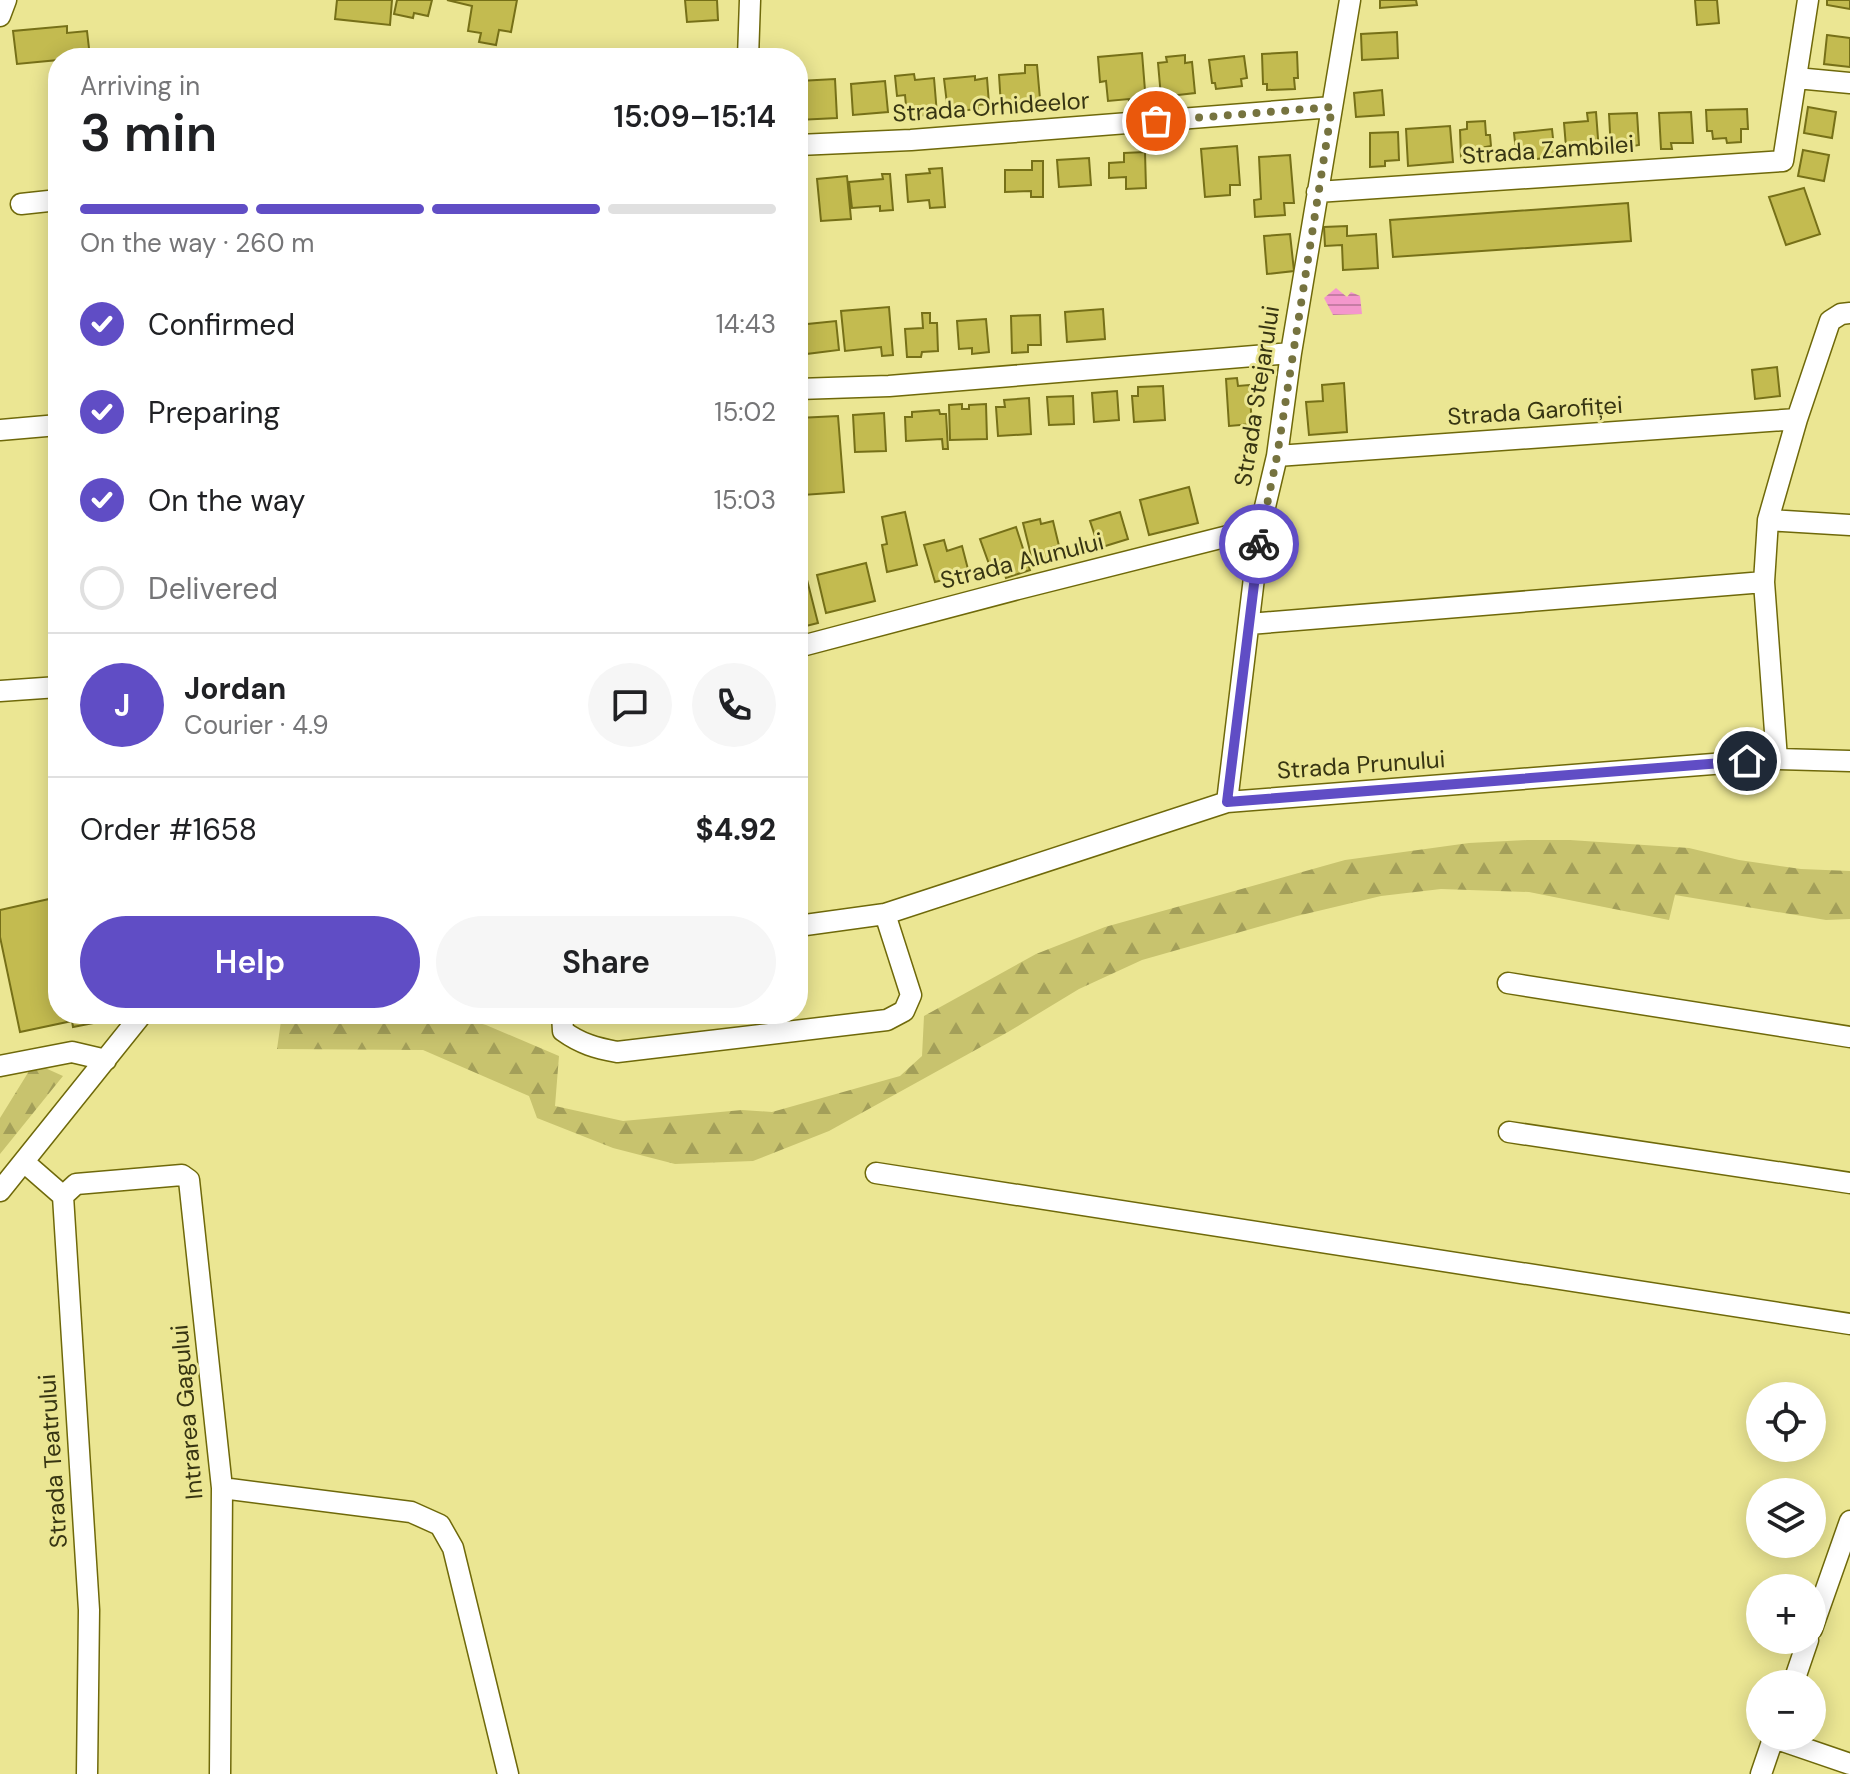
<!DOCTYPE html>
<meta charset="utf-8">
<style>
:root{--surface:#fff;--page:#f6f6f6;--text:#202124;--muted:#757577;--line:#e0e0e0;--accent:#604dc5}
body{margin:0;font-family:"DM Sans",sans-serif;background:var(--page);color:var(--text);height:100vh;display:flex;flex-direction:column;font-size:30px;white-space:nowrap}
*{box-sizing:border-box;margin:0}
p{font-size:26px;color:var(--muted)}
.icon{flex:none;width:44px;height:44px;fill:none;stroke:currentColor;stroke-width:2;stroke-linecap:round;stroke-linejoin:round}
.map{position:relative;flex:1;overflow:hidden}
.side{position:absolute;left:48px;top:48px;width:760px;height:976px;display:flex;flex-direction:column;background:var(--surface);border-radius:32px;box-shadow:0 4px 20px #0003}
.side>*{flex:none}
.tools{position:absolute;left:1746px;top:1382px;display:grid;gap:16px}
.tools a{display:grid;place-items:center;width:80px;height:80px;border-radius:50%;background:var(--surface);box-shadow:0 4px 20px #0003;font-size:40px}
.pin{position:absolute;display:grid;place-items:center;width:68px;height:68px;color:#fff;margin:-34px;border:4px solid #fff;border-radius:50%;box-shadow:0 2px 8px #0007}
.courier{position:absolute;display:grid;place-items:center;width:80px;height:80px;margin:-40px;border:6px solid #604dc5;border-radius:50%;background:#fff;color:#222;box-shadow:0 2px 10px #0007}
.headline em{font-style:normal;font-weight:600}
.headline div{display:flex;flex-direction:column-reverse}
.headline{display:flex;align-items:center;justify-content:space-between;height:136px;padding:0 32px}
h1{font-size:52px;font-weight:600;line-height:60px}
.bar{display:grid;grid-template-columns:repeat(4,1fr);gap:12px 8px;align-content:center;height:96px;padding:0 32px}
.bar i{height:10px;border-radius:6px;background:var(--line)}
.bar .on{background:var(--accent)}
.bar p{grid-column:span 4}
.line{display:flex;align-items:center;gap:20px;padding:0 32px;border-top:2px solid var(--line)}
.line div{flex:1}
.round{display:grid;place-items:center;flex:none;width:84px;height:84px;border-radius:42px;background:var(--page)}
ol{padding:0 32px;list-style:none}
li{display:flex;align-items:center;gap:24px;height:88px}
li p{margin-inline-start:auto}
li .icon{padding:8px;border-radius:50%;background:var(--accent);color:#fff;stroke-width:4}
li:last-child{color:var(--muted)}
li i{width:44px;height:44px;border:4px solid var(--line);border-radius:50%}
.button{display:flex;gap:16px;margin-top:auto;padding:16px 32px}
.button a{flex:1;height:92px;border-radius:48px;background:var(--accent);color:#fff;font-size:32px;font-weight:600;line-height:92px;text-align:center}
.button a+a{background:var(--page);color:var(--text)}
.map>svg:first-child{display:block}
</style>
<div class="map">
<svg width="1850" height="1774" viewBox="0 0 1850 1774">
<defs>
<pattern id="forest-firs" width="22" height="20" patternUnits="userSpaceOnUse" patternTransform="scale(2)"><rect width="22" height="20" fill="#c8c36e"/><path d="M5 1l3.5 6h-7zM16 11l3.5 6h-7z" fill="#a39f59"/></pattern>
<pattern id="water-rules" width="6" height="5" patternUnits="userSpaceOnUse" patternTransform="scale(2)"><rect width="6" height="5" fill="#f497cc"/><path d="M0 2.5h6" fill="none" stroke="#c67ca4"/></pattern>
</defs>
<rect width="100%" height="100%" fill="#ebe693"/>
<path fill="url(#forest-firs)" d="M1527 840H1570L1689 848 1739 860 1801 869 1850 871V919L1826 920 1675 895 1669 920 1529 892 1441 889 1381 896 1297 916 1142 960 1079 989 1008 1032 829 1131 753 1161 675 1164 613 1148 537 1118 529 1096 423 1050 277 1049 282 1014H447L486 1025 559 1056 555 1106 623 1121 742 1110 772 1112 900 1076 922 1056 924 1016 1036 954 1105 927 1345 860 1469 843Z
M34 1063 63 1076 0 1154V1118Z"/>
<path fill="url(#water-rules)" d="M1336 288 1347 297 1351 292 1360 296 1362 314 1333 315 1324 298Z"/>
<path fill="#c3bb50" stroke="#767018" stroke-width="2" d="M337 0H392L390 25 335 19Z
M397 0H432L428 16 414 13 413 18 394 14Z
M447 0H517L511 32 499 30 496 45 479 42 481 33 468 31 472 6Z
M685 0H717L718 20 687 22Z
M1380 0H1416L1417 5 1380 8Z
M1695 0H1717L1719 23 1697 25Z
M1827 0H1850V9L1827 5Z
M67 26V33L87 31 90 57 58 58V60L17 64 13 31Z
M1397 32 1398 58 1362 60 1361 34Z
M1827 35 1850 38V67L1824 64Z
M1297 52 1298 78H1294L1295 89 1267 90V84H1263L1262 54Z
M1142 53 1146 103 1129 104V99L1108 101 1106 81 1100 82 1098 57Z
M1185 55V63L1192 62 1195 93 1161 97 1158 63 1167 62 1166 57Z
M1244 56 1247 78 1241 79 1242 86 1216 89 1215 83H1212L1209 60Z
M1025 65H1037L1040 99H1033V103L1001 106 999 75 1025 73Z
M914 74 915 80 934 78 937 114 907 117 905 95 897 96 895 76Z
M975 76V80L987 78 989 104 977 105 978 109 948 112 944 79Z
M835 79 837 118 798 120 799 81Z
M885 81 888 112 853 115 851 84Z
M1382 90 1384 115 1356 117 1354 93Z
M1808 107 1836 112 1832 138 1804 133Z
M1747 109 1748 129H1741V142L1727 143 1726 138 1713 139 1712 131H1707L1706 110Z
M1596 112 1599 152 1577 153V147H1566L1564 123 1588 121 1587 113Z
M1691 112 1693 143H1671L1672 149H1661L1659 113Z
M1637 113 1639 145 1611 150 1609 114Z
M1485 121 1486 135H1490L1491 146 1485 147 1486 157 1461 159 1460 130 1467 129V122Z
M1450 126 1453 162 1408 166 1406 129Z
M1552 129 1555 157 1517 161 1514 133Z
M1398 132 1399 160 1385 161V166L1370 167V133Z
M1237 146 1240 185H1230V195L1205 197 1201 149Z
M1803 150 1829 155 1824 181 1798 176Z
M1145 152 1146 188 1126 189V177L1109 178V163L1124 162V153Z
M1290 155 1294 203H1284L1285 215 1255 217 1254 200 1261 199 1259 157Z
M1089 158 1091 185 1059 187 1057 160Z
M1032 161H1043V197H1031V191L1005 192V170H1032Z
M942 168 945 207 930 208 929 200 908 202 906 175 930 173 929 169Z
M882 174H890L893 210 880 211V206L852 208 849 182 883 179Z
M847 176 851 219 821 221 817 179Z
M1804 188 1820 234 1786 245 1769 197Z
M1628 203 1631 241 1393 257 1390 220Z
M1347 226V236L1376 234 1378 268 1343 270 1342 245 1325 246 1324 227Z
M1290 234 1294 271 1267 274 1264 236Z
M889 307 893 355 882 356 881 347 845 351 841 311Z
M1103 309 1105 339 1067 342 1065 312Z
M922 313H930V323H937L938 351 922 352 921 357H907L905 329 923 328Z
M1040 315 1041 345H1028V352L1012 353 1011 316Z
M986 319 989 352 972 354V348L959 349 957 321Z
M836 321 839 350 798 355V325Z
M1777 367 1780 396 1755 399 1752 370Z
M1237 378 1238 386 1249 385 1252 424 1229 426 1226 379Z
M1344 383 1347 432 1309 435 1306 402 1323 401 1322 385Z
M1163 386 1165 420 1134 422 1132 396H1138V387Z
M1117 391 1119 420 1094 422 1092 393Z
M1073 396 1074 424 1049 425 1047 397Z
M1029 398 1031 434 998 436 996 407H1005L1004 400Z
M962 404V409H969V405L986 404 987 439 950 440 949 405Z
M939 410 940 414H946L948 449H943L942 439 906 441 905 417H912V412Z
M884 413 886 451 855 452 853 415Z
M838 416 844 492 803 495 798 418Z
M1189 487 1198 523 1149 535 1140 500Z
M905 512 917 565 887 572 882 545 887 544 882 517Z
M1120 512 1128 539 1099 548 1090 521Z
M1040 519 1041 524 1053 521 1059 546 1052 547 1054 557 1033 563 1023 523Z
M1016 527 1030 570 1006 578 1004 572 996 575 992 563 989 564 980 539Z
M944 540 947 551 962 546 969 573 935 582 924 545Z
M866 563 875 601 826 613 817 575Z
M803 564 818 623 798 628V565Z
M49 899 58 940V1014H100L99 1022 73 1027 72 1021 20 1032 0 937V910Z"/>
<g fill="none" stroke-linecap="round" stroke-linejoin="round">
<g stroke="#6f690a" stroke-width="23">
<path id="minor" d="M0 16 6 0
M748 58 750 0
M1796 78 1850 83
M798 145 911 140 1332 107
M1317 192 1783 161 1808 0
M21 204 58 200
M798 389 889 386 1291 353
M0 430 58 425
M1277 456 1797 419
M1768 520 1850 525
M1249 624 1764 582
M798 647 1018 589 1260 528
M0 691 58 687
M1777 759 1764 582 1768 520 1797 419 1830 321 1841 314 1850 313
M1227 802 1260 528 1277 456 1291 353 1350 0
M798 926 885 914 1227 802 1777 759 1850 761
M1508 983 1850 1037
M562 1014 563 1031C581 1044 596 1048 617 1052L887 1020 904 1011 911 995 885 914
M0 1066 72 1052 106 1060
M1509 1132 1850 1183
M24 1162 63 1196
M876 1173 1850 1324
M0 1191 142 1014
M63 1196 76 1184 182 1175 189 1180 222 1488 220 1774
M63 1196 89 1610 87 1774
M222 1488 411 1512 440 1525 453 1548 508 1774
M1812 1629 1850 1521
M1793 1684 1808 1640
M1774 1738 1850 1764
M1761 1774 1774 1736"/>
</g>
<use href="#minor" stroke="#fff" stroke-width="20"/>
</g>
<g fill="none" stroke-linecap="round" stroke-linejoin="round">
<path stroke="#76733f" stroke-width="8" stroke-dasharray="0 14.4" d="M1156 121 1332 107 1277 456 1259 544"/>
<path stroke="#604dc5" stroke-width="10" d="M1259 544 1227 802 1747 761"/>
</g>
<g text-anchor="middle" stroke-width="6" stroke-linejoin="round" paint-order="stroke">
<g font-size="24" fill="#373512" stroke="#ebe693">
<text transform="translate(991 107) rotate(-4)" y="8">Strada Orhideelor</text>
<text transform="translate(1548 150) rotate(-4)" y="8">Strada Zambilei</text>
<text transform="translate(1257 396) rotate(-81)" y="8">Strada Stejarului</text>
<text transform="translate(1535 411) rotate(-4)" y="8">Strada Garofiței</text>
<text transform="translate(1022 561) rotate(-14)" y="8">Strada Alunului</text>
<text transform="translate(1361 765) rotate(-4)" y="8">Strada Prunului</text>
<text transform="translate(187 1412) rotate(-95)" y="8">Intrarea Gagului</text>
<text transform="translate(53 1461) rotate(-94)" y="8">Strada Teatrului</text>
</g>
</g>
</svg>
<div class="tools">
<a><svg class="icon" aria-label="locate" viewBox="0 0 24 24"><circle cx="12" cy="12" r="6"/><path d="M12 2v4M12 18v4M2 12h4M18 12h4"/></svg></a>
<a><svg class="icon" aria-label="layers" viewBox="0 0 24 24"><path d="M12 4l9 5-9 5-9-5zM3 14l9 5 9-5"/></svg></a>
<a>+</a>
<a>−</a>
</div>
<div class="pin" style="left:1156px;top:121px;background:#ea580c"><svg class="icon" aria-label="bag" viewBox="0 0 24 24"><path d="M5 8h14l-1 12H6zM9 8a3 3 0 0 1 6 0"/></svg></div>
<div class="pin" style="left:1747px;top:761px;background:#1f2937"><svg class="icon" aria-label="home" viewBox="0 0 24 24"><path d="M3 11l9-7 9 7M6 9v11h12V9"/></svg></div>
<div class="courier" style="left:1259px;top:544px"><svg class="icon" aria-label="bike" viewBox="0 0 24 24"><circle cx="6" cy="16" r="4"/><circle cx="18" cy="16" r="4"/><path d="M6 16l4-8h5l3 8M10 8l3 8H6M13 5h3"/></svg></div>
<section class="side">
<div class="headline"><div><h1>3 min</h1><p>Arriving in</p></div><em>15:09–15:14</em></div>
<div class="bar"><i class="on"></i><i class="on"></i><i class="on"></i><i></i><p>On the way · 260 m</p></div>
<ol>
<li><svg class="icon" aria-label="check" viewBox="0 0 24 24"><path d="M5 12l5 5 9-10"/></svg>Confirmed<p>14:43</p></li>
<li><svg class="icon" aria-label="check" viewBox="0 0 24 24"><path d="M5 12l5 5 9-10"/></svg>Preparing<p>15:02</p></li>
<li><svg class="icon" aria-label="check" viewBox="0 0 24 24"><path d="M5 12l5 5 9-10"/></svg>On the way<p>15:03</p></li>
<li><i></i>Delivered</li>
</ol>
<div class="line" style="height:144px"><b class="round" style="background:var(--accent);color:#fff">J</b><div><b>Jordan</b><p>Courier · 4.9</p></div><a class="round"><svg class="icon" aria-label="chat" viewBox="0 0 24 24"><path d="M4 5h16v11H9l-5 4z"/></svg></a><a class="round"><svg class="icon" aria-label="phone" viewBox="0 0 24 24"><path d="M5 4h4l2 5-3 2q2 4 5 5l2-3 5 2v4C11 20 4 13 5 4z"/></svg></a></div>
<div class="line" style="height:104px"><div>Order #1658</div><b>$4.92</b></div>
<div class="button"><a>Help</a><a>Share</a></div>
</section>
</div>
